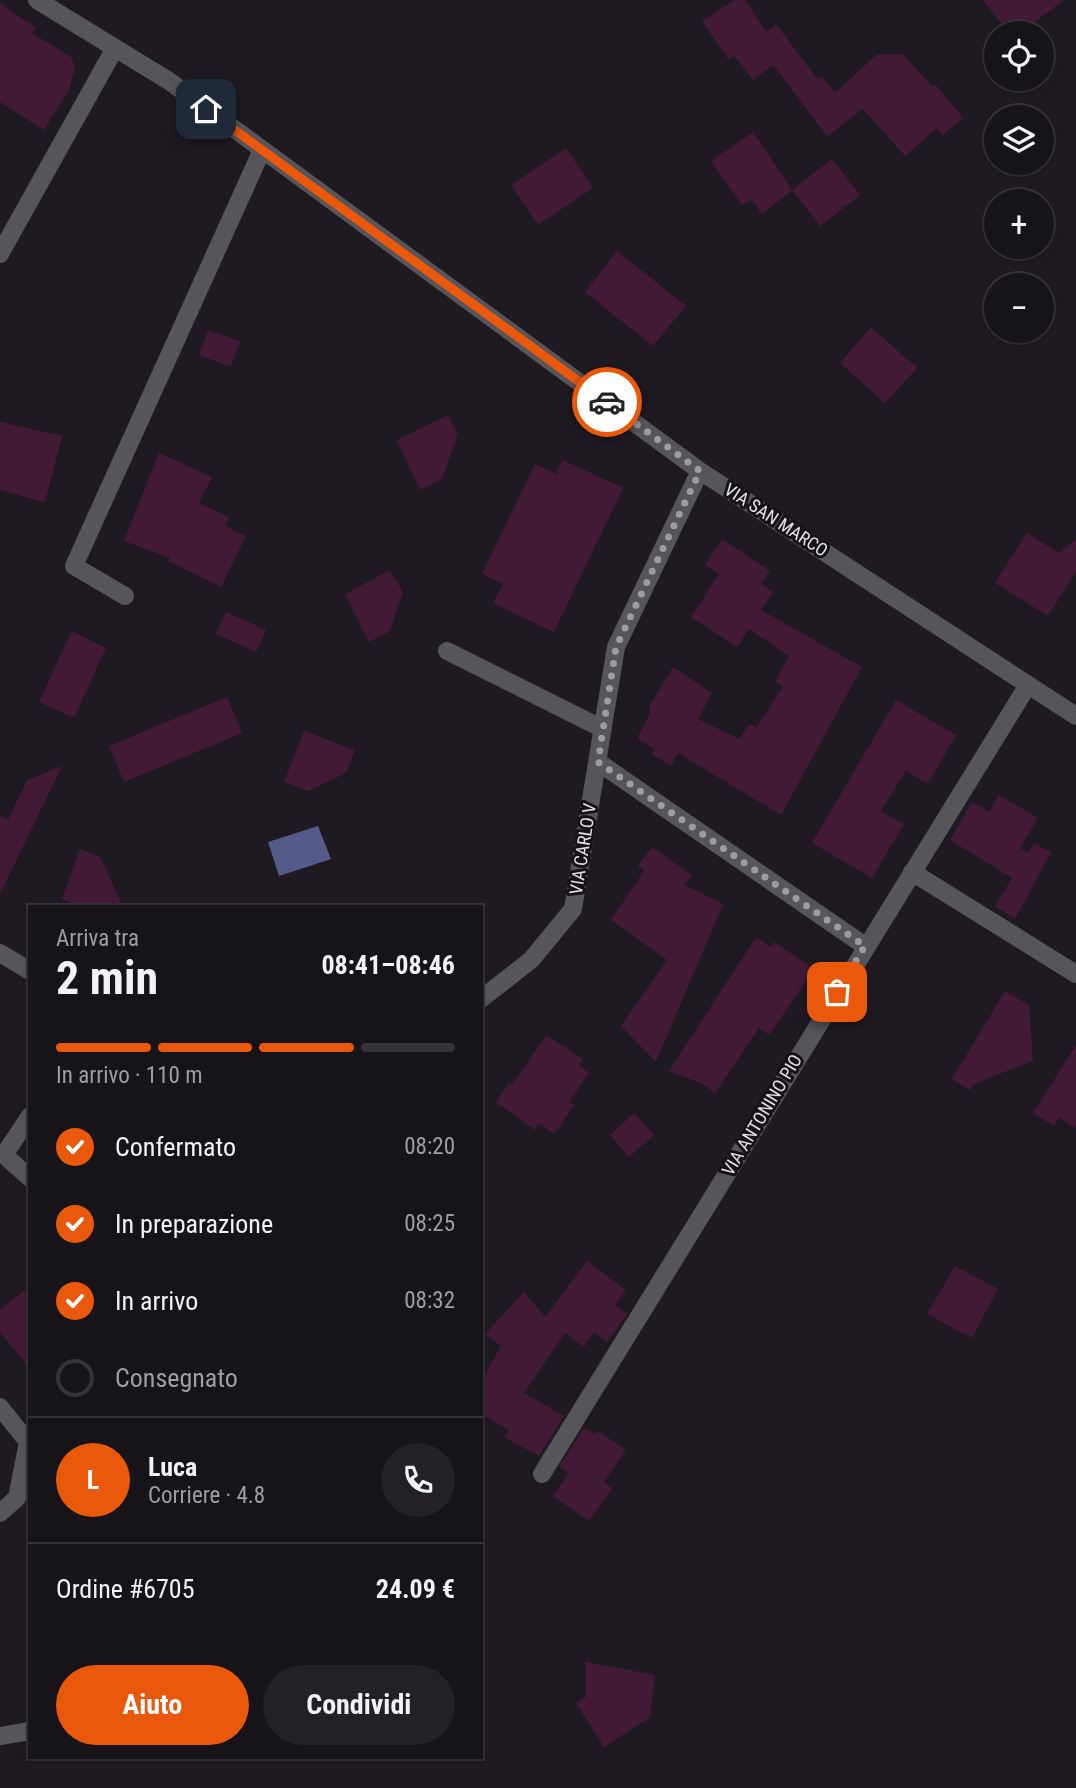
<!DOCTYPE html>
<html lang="it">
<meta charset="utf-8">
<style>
:root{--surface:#171419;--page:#242126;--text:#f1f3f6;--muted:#9e9ea2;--line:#363338;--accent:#ea580c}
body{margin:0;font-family:"Roboto Condensed",sans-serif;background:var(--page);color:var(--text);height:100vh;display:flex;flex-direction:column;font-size:26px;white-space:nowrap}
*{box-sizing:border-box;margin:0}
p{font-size:23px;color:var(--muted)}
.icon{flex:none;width:38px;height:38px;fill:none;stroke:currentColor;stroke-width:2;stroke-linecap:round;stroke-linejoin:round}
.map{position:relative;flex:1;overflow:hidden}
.panel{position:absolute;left:28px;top:905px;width:455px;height:854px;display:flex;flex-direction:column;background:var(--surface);border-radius:0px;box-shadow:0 2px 5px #0004,0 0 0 2px var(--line)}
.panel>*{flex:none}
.fabs{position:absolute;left:984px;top:21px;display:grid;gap:14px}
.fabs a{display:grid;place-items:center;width:70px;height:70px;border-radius:50%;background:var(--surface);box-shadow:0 2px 5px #0004,0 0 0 2px var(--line);font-size:35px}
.pin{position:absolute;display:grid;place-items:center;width:60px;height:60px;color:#fff;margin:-30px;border-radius:14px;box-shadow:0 4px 10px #0006}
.courier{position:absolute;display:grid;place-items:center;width:70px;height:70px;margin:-35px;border:5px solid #ea580c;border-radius:50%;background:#fff;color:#222;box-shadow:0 2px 9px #0007}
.overview em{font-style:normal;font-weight:700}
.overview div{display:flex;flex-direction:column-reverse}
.overview{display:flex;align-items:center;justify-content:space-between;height:119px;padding:0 28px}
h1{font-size:46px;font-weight:700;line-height:52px}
.bar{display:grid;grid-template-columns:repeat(4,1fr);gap:10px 7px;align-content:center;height:84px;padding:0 28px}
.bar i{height:9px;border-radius:5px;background:var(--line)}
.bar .on{background:var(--accent)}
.bar p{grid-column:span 4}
.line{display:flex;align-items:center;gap:18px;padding:0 28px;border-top:2px solid var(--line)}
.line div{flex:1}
.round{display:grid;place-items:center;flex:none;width:74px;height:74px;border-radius:37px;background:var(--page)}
ol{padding:0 28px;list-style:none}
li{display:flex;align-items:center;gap:21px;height:77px}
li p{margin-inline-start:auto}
li .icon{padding:7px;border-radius:50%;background:var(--accent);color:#fff;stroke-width:4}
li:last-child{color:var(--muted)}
li i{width:38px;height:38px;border:4px solid var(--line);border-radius:50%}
.cta{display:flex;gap:14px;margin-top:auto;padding:14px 28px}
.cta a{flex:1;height:80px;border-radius:42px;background:var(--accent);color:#fff;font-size:28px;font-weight:700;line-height:80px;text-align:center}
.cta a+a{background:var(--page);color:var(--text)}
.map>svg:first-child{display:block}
</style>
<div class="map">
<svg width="1076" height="1788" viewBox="0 0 1076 1788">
<rect width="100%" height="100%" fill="#1f1a21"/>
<path fill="#555b88" d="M318 826 331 859 279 876 268 842Z"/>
<path fill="#421a35" d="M735 0H745L766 32 776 24 818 80 822 77 835 93 876 55 902 54 932 86 936 85 963 118 942 135 937 128 905 156 863 109 827 136 773 65 753 80 734 56 728 59 702 21Z
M983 0H1064L1020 33H1009Z
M0 3 35 28 32 33 71 57 75 68 69 90 44 130 0 102Z
M753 132 792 190 762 214 751 199 742 205 711 161Z
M566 148 593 188 538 225 511 185Z
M832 159 860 195 820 226 792 190Z
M617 251 686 306 653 346 585 292Z
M871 327 917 368 885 403 840 363Z
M208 330 240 341 231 367 199 355Z
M448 415 458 434 442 479 420 490 397 440Z
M0 422 62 436 45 502 0 490Z
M159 453 212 477 199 503 229 517 225 526 246 536 221 587 168 561 170 558 124 541Z
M563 460 623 488 554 632 493 603 503 584 482 574 535 464 556 474Z
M1027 533 1059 553 1076 539V571L1048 616 995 583Z
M722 539 770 571 761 584 773 592 761 610 862 667 781 815 678 753 671 766 652 754 654 749 637 738 650 714V705L673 667 712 693 698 719 739 739 749 724 756 728 783 686 775 682 789 656 749 629 737 647 691 617 719 574 705 565Z
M390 570 403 592 390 631 369 642 345 594Z
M226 612 266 630 256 652 216 634Z
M72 631 106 648 74 718 39 702Z
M227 697 242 733 124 782 109 746Z
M896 700 956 735 928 784 906 771 881 811 904 824 872 878 812 843Z
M304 731 355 750 346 773 308 791 284 782Z
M62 766 0 894V816L8 820 27 780Z
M999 795 1038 818 1020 848 1028 853 1034 843 1051 852 1015 919 995 906 1012 878 950 840 972 802 989 812Z
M652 847 692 875 685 885 723 904 656 1062 621 1026 667 960 611 920 644 871 638 866Z
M80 849 100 857 123 906H78L62 899Z
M756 937 771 947 774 942 814 969 769 1035 759 1028 715 1093 703 1084 669 1071Z
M1005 991 1029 1005 1033 1061 978 1082 969 1090 952 1079Z
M546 1035 583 1059 579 1065 589 1073 569 1102 574 1105 554 1134 539 1123 535 1130 496 1102 509 1083 512 1085Z
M1076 1045V1128L1059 1118 1054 1126 1033 1113Z
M634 1113 654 1135 629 1157 610 1135Z
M587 1261 626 1290 615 1305 627 1314 607 1342 594 1332 584 1347 565 1333 524 1393 564 1416 539 1456 504 1437 509 1430 481 1414V1381L501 1346 485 1334 524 1292 545 1317Z
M955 1266 998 1289 972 1338 927 1314Z
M30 1286V1369L0 1332V1310Z
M584 1428 595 1434 598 1431 626 1450 604 1482 612 1488 589 1521 553 1496 569 1473 559 1467Z
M586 1662 655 1675 650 1717 604 1747 576 1703 586 1697Z"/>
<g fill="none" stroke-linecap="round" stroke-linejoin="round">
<path stroke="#565559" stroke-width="18" d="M37 0 169 81 700 471 1076 716
M0 254 115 48
M125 596 74 566 262 150
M447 651 603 729
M598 762 865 946
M912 872 1076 974
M0 953 30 971
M481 999 531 960 573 909 616 647 700 471
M30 1116 4 1155 30 1178
M0 1407 28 1442 17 1498 0 1513
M542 1474 1028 685
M0 1736 30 1731"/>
</g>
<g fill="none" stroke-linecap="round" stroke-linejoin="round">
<path stroke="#9f9ba0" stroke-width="7" stroke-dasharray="0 12.6" d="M607 402 700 471 616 647 598 762 865 946 837 992"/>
<path stroke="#ea580c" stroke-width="9" d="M206 109 607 402"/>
</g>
<g text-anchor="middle" stroke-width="6" stroke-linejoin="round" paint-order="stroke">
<g font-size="18" fill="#e4e1e5" stroke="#161117">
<text transform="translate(776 520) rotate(33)" y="6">VIA SAN MARCO</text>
<text transform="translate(583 849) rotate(-81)" y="6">VIA CARLO V</text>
<text transform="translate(762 1115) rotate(-59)" y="6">VIA ANTONINO PIO</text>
</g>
</g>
</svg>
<div class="fabs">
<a><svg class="icon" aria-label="locate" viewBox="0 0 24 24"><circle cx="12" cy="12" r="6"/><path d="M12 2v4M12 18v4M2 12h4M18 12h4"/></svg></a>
<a><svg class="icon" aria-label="layers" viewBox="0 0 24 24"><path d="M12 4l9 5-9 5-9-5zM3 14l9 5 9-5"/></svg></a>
<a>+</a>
<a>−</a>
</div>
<div class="pin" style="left:837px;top:992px;background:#ea580c"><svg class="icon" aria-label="bag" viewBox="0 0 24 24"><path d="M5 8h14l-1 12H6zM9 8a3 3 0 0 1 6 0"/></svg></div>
<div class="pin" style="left:206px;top:109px;background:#1f2937"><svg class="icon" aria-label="home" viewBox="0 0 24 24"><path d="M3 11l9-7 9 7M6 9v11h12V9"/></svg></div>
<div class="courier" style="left:607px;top:402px"><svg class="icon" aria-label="car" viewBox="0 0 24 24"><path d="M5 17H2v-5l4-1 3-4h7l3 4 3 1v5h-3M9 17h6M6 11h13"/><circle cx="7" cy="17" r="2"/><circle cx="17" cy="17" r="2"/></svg></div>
<section class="panel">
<div class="overview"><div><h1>2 min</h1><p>Arriva tra</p></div><em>08:41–08:46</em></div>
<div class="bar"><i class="on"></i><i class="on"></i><i class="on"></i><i></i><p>In arrivo · 110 m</p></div>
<ol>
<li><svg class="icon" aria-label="check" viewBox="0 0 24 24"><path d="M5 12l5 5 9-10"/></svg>Confermato<p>08:20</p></li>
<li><svg class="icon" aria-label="check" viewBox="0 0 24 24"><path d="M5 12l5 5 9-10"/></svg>In preparazione<p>08:25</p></li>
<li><svg class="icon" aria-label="check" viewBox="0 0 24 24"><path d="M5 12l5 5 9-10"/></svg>In arrivo<p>08:32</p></li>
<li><i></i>Consegnato</li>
</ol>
<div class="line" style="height:126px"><b class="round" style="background:var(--accent);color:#fff">L</b><div><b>Luca</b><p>Corriere · 4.8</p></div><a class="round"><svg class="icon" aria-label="phone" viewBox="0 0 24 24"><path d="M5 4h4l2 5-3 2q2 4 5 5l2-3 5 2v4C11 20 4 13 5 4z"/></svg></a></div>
<div class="line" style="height:91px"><div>Ordine #6705</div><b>24.09 €</b></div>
<div class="cta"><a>Aiuto</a><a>Condividi</a></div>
</section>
</div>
